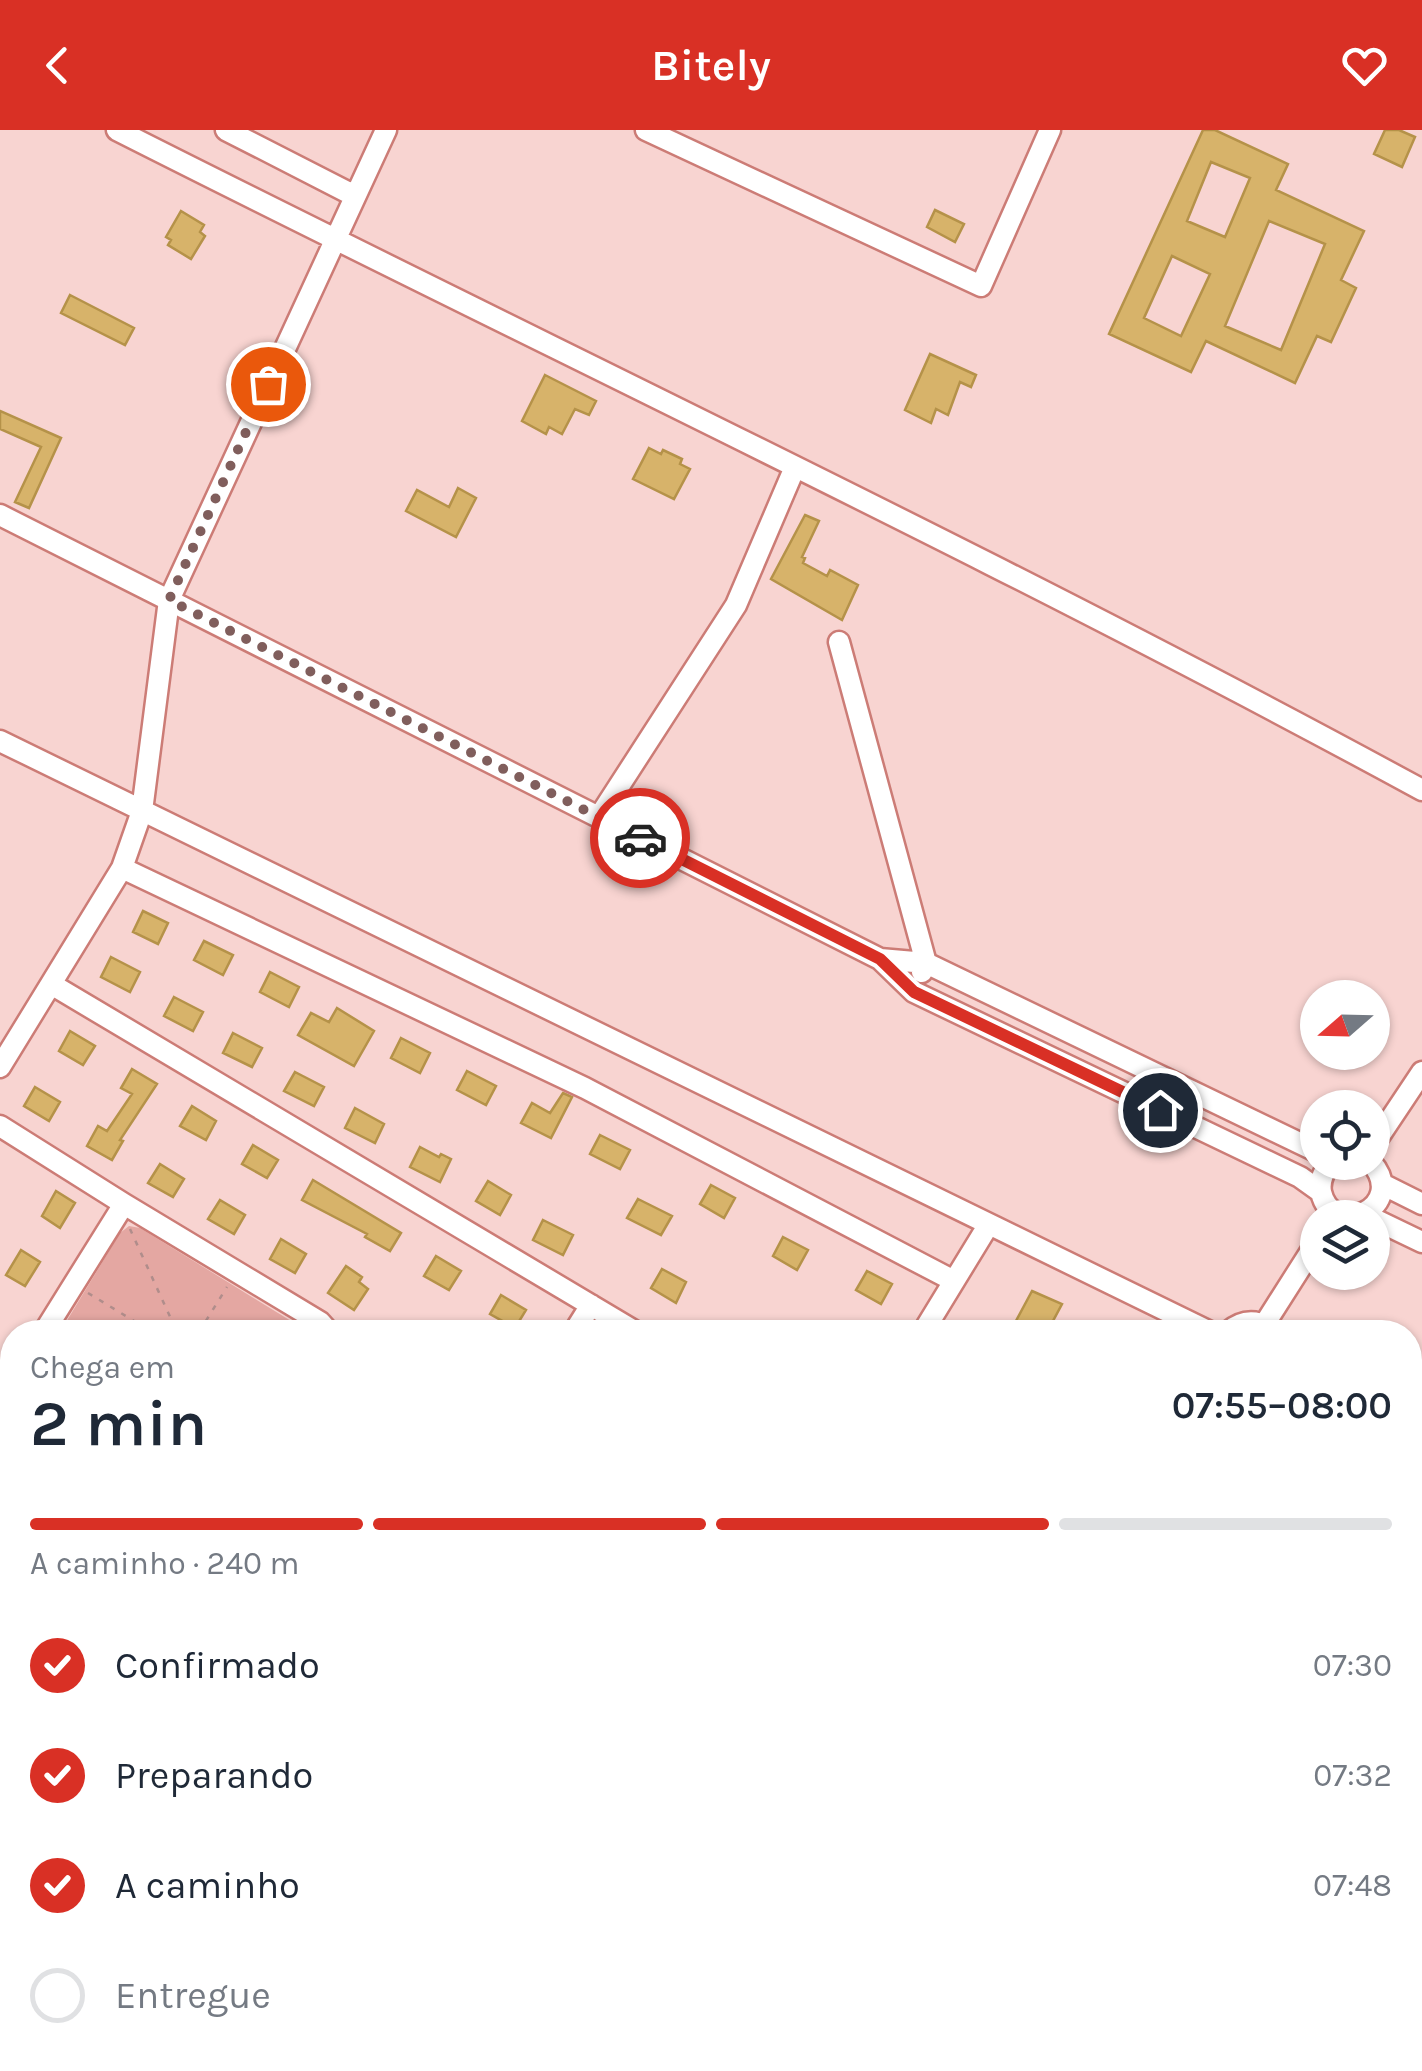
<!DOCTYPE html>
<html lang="pt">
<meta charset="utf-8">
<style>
:root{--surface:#fff;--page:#f6f6f7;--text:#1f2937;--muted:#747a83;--line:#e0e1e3;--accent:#d93025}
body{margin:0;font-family:Karla,sans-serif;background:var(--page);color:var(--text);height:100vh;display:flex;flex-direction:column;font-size:38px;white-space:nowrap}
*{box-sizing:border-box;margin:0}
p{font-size:32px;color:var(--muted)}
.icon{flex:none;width:55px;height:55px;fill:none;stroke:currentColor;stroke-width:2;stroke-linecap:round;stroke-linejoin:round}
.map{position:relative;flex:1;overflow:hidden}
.sheet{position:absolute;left:0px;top:1190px;width:1422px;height:752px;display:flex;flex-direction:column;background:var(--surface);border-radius:40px 40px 0 0;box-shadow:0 2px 8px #0004}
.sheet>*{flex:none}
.needle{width:65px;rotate:250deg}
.tools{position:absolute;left:1300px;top:850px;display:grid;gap:20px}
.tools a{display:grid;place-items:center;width:90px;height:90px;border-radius:50%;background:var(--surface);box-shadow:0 2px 8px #0004;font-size:50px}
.pin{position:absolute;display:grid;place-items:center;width:85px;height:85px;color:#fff;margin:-42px;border:5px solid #fff;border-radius:50%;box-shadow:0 2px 10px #0007}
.courier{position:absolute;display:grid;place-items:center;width:100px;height:100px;margin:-50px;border:8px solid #d93025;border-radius:50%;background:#fff;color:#222;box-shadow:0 2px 12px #0007}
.head em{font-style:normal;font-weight:600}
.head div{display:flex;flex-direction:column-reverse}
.head{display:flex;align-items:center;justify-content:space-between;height:170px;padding:0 30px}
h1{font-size:65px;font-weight:600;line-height:75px}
.bar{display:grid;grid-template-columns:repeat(4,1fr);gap:15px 10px;align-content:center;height:120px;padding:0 30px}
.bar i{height:12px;border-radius:8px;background:var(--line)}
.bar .selected{background:var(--accent)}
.bar p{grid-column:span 4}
ol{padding:0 30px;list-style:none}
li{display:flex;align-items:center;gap:30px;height:110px}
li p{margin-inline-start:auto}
li .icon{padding:10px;border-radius:50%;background:var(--accent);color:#fff;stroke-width:4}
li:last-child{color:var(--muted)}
li i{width:55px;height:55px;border:5px solid var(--line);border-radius:50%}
header{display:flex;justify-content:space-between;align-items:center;height:130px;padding:0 30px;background:var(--accent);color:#fff;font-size:45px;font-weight:600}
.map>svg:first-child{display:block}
</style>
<header><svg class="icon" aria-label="back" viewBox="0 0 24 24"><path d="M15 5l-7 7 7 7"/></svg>Bitely<svg class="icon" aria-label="heart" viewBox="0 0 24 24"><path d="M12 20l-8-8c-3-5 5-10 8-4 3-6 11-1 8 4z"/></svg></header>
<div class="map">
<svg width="1422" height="1941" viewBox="0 0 1422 1941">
<rect width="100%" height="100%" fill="#f8d4d1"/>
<path fill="#e4a7a2" d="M129 1096 140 1098 309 1202H60L120 1103Z
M1410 1331 1422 1337V1941H878L885 1930H1410Z"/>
<path fill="#d7b36a" stroke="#b59249" stroke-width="2.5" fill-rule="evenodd" d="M1203 0H1215L1288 34 1276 60 1364 101 1341 150 1356 158 1331 212 1317 206 1295 253 1206 211 1191 242 1109 204ZM1211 32 1250 48 1225 107 1187 91ZM1269 91 1325 114 1281 220 1225 196ZM1172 126 1210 144 1181 206 1144 188Z
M1385 0H1399L1415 7 1402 37 1374 24Z
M935 80 964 94 955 112 927 97Z
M181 81 204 95 200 102 205 106 191 129 168 115 171 110 166 107Z
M70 165 134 198 125 215 61 183Z
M930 224 976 245 971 257 960 252 948 285 936 279 931 293 905 280Z
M545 245 596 271 589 285 575 279 562 304 549 297 546 304 522 291Z
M0 281 61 308 29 378 15 372 41 317 0 299Z
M649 318 661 324 663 320 682 329 680 334 690 339 674 369 633 349Z
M458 358 476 368 456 407 406 381 417 360 449 377Z
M805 385 819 391 802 427 805 428 803 433 827 446 830 440 858 455 842 490 771 449Z
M143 781 168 793 158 814 133 802Z
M204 811 233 825 223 845 194 830Z
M111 827 140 842 130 862 101 847Z
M270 842 299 857 289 877 260 862Z
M174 867 203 882 193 901 164 886Z
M337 878 374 901 354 936 298 905 311 883 329 892Z
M70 901 95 916 83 935 59 921Z
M233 903 262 918 252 937 223 923Z
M401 908 430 923 420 943 391 928Z
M132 939 157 954 120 1010 123 1011 112 1030 87 1016 98 996 107 1001 132 964 121 958Z
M467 941 496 956 486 975 457 960Z
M295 942 324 957 314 976 284 961Z
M35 957 60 972 49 991 24 976Z
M563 963 572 967 551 1008 521 993 532 973 550 983Z
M192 976 216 991 206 1010 180 996Z
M355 978 384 994 375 1013 345 998Z
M600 1005 630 1020 620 1039 590 1024Z
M253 1015 278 1030 267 1048 242 1034Z
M420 1017 439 1027 441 1024 451 1029 440 1052 410 1037Z
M160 1034 184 1049 173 1067 148 1053Z
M313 1050 401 1103 390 1121 365 1107 367 1104 302 1070Z
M488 1051 511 1065 500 1085 476 1071Z
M711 1055 735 1068 724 1088 700 1074Z
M56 1061 75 1073 60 1098 42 1086Z
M638 1069 672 1086 661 1105 627 1088Z
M220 1070 245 1085 234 1104 208 1089Z
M543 1090 573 1105 563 1125 533 1110Z
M783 1107 808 1120 797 1140 773 1126Z
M281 1109 306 1124 295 1143 270 1129Z
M21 1120 40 1132 25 1156 6 1145Z
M436 1126 461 1141 449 1160 424 1146Z
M346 1136 362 1147 359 1152 368 1159 354 1180 328 1163Z
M662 1139 686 1152 676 1173 651 1158Z
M867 1141 892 1154 881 1174 856 1160Z
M1032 1161 1062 1174 1053 1191 1077 1202H1010Z
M501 1165 526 1180 515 1198 490 1184Z"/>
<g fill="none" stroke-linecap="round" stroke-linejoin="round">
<g stroke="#cc7c76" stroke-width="25">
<path id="minor" d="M117 0C552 220 994 427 1422 660
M226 0 355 66
M646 0 981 156 1050 0
M0 385 880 829 914 862 1300 1047 1321 1062
M839 512 926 833 922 842
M0 611 1210 1202
M599 687 736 475 795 337
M122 738 585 958 954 1151
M880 829 926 833 1318 1022
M51 854 636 1202
M0 937 122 738 142 681 169 470 386 0
M0 996 124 1074 320 1192 329 1202
M1372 1017 1422 942
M1331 1032C1324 1041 1319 1050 1321 1062 1332 1111 1410 1077 1371 1032
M1382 1054 1422 1074
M1372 1088 1422 1112
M1264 1195 1318 1110
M44 1202 124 1074
M574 1202 591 1175
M923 1202 989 1094
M1228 1202C1243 1189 1259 1189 1274 1202
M1410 1307 1422 1313
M0 1410 12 1417
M0 1636 12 1644
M1410 1646 1422 1641
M1410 1693 1422 1682
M478 1930 495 1941
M546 1930 564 1941
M112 1941 119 1930
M799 1941 805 1930
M830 1941 837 1930
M1132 1941 1140 1930"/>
</g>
<path stroke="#b08d8b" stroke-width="2.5" stroke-dasharray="5 8" stroke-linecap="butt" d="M130 1099 177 1202
M88 1163 152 1202
M199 1202 227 1157"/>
<use href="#minor" stroke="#fff" stroke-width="20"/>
</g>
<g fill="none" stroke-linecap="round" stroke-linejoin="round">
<path stroke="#805e5c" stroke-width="10" stroke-dasharray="0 18" d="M268 254 169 470 640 708"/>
<path stroke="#d93025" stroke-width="12" d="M640 708 880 829 914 862 1160 980"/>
</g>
</svg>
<div class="tools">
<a><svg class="needle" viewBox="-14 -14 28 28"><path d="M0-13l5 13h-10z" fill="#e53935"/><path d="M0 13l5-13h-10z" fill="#747a83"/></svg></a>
<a><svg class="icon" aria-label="locate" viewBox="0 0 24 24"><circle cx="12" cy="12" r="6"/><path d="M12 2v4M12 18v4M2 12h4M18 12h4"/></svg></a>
<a><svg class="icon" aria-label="layers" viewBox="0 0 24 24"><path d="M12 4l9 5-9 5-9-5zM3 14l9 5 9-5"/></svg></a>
</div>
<div class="pin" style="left:268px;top:254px;background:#ea580c"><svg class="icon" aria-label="bag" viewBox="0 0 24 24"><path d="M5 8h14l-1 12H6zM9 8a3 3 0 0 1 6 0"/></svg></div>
<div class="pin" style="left:1160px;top:980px;background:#1f2937"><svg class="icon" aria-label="home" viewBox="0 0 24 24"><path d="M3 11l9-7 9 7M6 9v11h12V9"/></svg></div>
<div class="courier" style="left:640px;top:708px"><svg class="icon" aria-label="car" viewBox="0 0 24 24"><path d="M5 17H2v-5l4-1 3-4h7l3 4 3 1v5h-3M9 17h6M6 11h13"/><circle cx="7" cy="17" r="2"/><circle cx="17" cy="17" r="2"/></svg></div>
<section class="sheet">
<div class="head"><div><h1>2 min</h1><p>Chega em</p></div><em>07:55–08:00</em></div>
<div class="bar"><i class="selected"></i><i class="selected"></i><i class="selected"></i><i></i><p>A caminho · 240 m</p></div>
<ol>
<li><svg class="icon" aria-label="check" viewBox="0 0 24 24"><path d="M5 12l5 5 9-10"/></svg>Confirmado<p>07:30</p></li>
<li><svg class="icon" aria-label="check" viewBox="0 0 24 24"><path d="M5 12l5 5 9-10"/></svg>Preparando<p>07:32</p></li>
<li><svg class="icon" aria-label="check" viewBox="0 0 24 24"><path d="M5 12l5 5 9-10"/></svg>A caminho<p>07:48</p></li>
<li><i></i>Entregue</li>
</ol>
</section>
</div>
